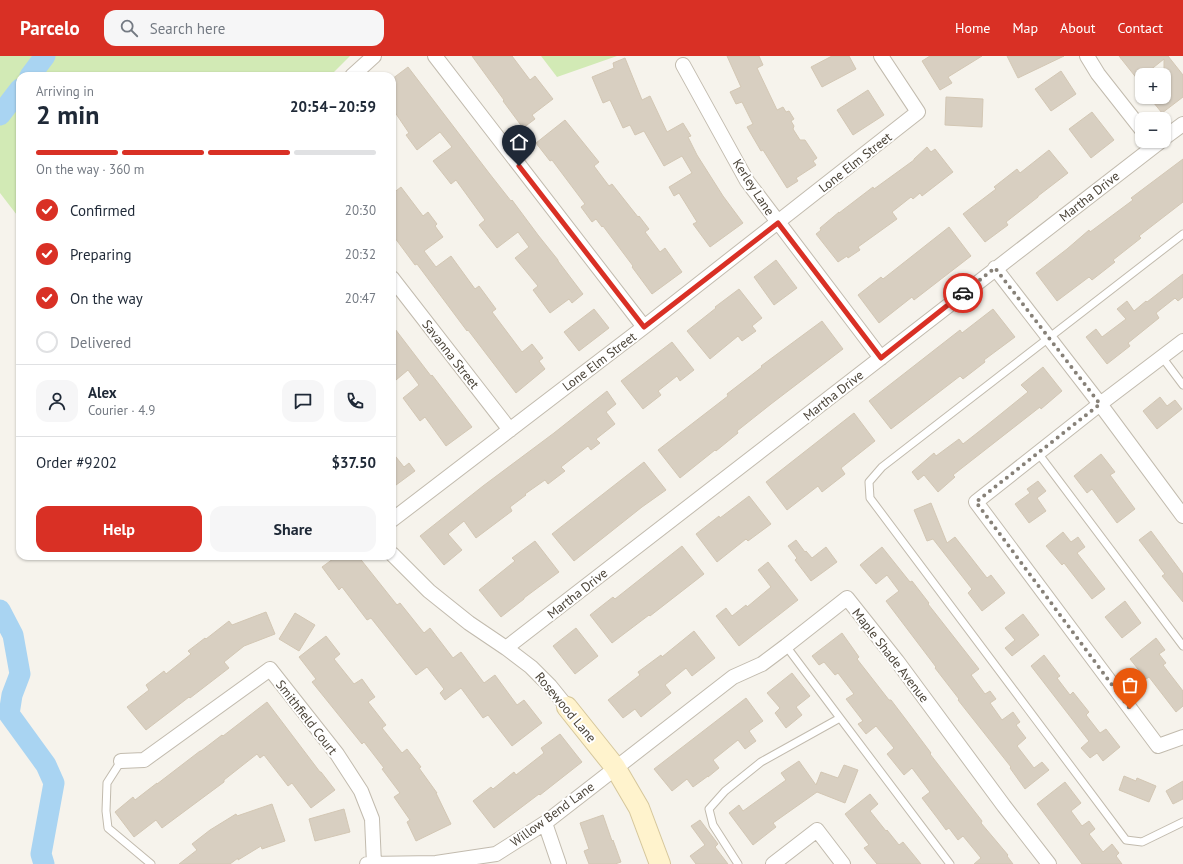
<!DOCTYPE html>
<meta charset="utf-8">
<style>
:root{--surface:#fff;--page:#f6f6f7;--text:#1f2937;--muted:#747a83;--line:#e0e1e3;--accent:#d93025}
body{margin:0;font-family:"PT Sans",sans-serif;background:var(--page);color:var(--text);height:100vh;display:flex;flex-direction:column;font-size:15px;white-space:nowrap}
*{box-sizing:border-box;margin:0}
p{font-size:13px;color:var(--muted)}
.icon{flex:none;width:22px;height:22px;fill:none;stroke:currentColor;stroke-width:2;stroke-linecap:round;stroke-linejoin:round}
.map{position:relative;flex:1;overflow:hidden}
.panel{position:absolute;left:16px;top:16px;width:380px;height:488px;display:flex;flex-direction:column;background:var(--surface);border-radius:12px;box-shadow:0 1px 3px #0004}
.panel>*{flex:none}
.fabs{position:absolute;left:1135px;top:12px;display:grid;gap:8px}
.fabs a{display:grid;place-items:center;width:36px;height:36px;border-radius:8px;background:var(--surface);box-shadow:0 1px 3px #0004;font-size:20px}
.pin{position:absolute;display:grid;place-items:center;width:34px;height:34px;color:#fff;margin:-41px -17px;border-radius:50% 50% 50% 0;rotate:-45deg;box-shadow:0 0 4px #0007}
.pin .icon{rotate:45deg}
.courier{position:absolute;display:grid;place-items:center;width:40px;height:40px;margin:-20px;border:3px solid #d93025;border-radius:50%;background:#fff;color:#222;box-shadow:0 1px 5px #0007}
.headline em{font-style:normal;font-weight:800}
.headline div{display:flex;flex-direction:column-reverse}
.headline{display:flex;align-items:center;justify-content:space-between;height:68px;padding:0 20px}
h1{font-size:26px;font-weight:800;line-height:30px}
.bar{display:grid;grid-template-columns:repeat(4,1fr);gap:6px 4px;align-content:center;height:48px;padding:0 20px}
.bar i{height:5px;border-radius:3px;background:var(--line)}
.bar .selected{background:var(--accent)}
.bar p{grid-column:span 4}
.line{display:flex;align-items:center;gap:10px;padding:0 20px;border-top:1px solid var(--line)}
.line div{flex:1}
.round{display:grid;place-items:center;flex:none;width:42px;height:42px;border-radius:12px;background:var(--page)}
ol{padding:0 20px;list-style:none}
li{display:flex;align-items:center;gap:12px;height:44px}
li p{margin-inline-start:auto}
li .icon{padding:4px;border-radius:50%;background:var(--accent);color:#fff;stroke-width:4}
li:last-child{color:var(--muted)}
li i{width:22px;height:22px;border:2px solid var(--line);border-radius:50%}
.action{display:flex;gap:8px;margin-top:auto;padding:8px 20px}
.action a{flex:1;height:46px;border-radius:12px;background:var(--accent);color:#fff;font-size:16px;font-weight:800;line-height:46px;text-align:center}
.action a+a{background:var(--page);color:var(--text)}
header{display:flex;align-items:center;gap:24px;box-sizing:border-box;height:56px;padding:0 20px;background:var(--accent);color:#fff}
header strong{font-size:19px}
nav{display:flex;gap:22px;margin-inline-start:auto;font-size:14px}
.search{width:280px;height:36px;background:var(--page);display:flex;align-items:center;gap:10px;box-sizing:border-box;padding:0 14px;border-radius:12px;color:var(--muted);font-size:15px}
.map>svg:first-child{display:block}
</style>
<header>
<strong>Parcelo</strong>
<div class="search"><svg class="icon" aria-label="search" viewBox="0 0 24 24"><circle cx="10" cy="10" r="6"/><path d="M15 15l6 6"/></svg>Search here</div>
<nav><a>Home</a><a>Map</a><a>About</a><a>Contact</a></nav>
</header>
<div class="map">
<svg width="1183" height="808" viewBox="0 0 1183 808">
<rect width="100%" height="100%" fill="#f6f3ec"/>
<path fill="#d2eab5" d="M0 0H350L330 20H20V163L0 137Z
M541 0H617L557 21Z"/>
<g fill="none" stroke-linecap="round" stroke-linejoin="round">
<path stroke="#a9d4f2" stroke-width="21" d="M30 20 45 0
M0 59 20 33
M0 554 13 579 20 618 12 639 9 658 46 709 54 727 41 798 44 808"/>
</g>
<path fill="#d8cfc1" stroke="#d3c7b4" d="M472 0H512L530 24 535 20 553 43 532 59 535 63 523 72 503 45 504 44Z
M727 0H759L763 9 757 12 777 54 783 51 786 56 789 55 794 63 791 65 794 70 793 73 800 84H805L817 102 813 105 816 109 796 122 798 125 787 132 763 94 761 95 747 71 753 68 742 46 736 48 730 36 741 31Z
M832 0H849L856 13 822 31 811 11Z
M930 0H982L948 21 952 27 940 34 922 5Z
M1007 0H1064L1018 22Z
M1119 0H1168L1183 19V41L1162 57 1149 41H1164V3L1144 19H1142L1138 24Z
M625 2 642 44 650 40 667 76 683 67 691 80 688 81 697 99 723 140 743 167 710 191 693 168 697 166 679 137 674 140 669 131 692 117 682 100 664 110 644 75 635 79 630 69 623 72 610 44 603 47 592 21 614 12 613 7Z
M408 11 489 117 511 145 512 144 538 179 558 204V205L583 238 572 247 569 243 550 257 533 234 538 230 515 202 529 191 518 176 497 192 479 169 485 164 456 124 451 128 433 105 452 91 440 76 417 94 406 79 409 77 392 52V23Z
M1061 15 1076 38 1051 55 1035 33Z
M868 34 884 59 853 79 837 54Z
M946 41 983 43 982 71 945 69Z
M1092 56 1114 84 1091 102 1069 73Z
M565 64 599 106 594 110 609 130 612 128 638 161 639 160 649 173 645 176 660 196 665 192 682 216 652 238 632 211 633 210 603 170 602 171 596 163 592 166 581 151 585 148 552 104 550 105 536 87Z
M927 91 931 96 935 93 953 116 922 140 920 137 913 143 911 141 892 156 897 163 858 191 860 194 848 202 847 200 838 206 816 178 821 174 820 172 839 156V157L873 131 874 133 914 104V103Z
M1049 94 1068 117 1038 140V141L1006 166 1008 169 985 186 963 158 996 133 994 131 1017 113 1020 117Z
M1183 103V146L1139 180 1141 182 1113 204 1115 206 1092 224 1089 221 1057 245 1036 217 1067 193 1089 174 1090 176 1133 144 1131 142Z
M401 131 423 160 428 156 437 168 435 170 443 181 424 195 436 211 451 200 475 233 479 230 496 253 492 256 522 296 532 288 543 302 539 305 545 313 516 337 468 274 467 275 417 208 415 209 392 178V138Z
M949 171 971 200 914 244 912 241 879 267 858 239 881 221 883 223Z
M776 204 797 232 774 249 754 221Z
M1183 218V241L1178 245 1175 242 1156 257 1159 262 1128 287 1130 290 1107 308 1086 281 1096 273 1102 281 1126 263 1117 253 1127 245 1134 255 1146 245 1147 246Z
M739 233 762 262 752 270 756 275 742 285 738 280 710 303 687 275 716 252 715 251Z
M594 253 609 272 579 295 564 276Z
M993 253 1015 281 984 304 985 306 963 323 960 320 891 373 869 345 960 274 962 277Z
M822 265 843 293 771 348 737 375 738 377 716 395 715 394 680 422 658 394 728 340 727 338 762 311 761 310Z
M392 269 431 320 432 319 472 371 446 390 425 361 420 365 403 342 419 329 408 314 396 324 392 319Z
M672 286 694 314 680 325 677 320 658 335 661 339 643 353 621 325Z
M1043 311 1062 335 1041 353 1040 351 953 419 955 421 938 436 924 419 918 424 912 416 934 397 936 400 959 383 963 388 986 370 1028 336 1021 329Z
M607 335 616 348 606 356 615 368 596 383 600 387 591 394 588 390 561 411 565 415 548 428 545 424 525 438 526 439 510 451 512 455 476 482 464 465 448 478 462 494 444 509 420 480 483 430 554 377Z
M1160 341 1167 350 1175 344 1182 353 1157 373 1143 355Z
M854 357 875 385 841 412 845 418 822 436 818 430 787 454 766 426Z
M392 396 404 411 409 407 415 415 392 432Z
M1101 398 1115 416 1110 419 1135 453 1117 467 1092 433 1087 437 1074 420Z
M644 406 666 434 642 451 574 505 552 478Z
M1038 425 1046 435 1037 442 1046 455 1029 467 1015 448 1030 437 1027 433Z
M749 440 771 468 748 485 746 483 717 506 696 478 719 460 720 462Z
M931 447 947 487 955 481 987 522 991 519 1005 537 982 555 968 537 972 533 933 483 927 485 914 454Z
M1151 475 1183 518V546L1162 520 1165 518 1139 484Z
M1063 476 1071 486 1078 481 1085 491 1077 497 1105 533 1092 543 1064 507 1062 509 1046 490Z
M796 484 805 496 806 495 812 502 826 491 837 506 811 525 795 504 797 502 788 490Z
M535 485 559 516 524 542V543L501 561 479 534 515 505 512 502Z
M682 490 704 518 650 560 649 559 612 587 590 559 613 541 615 543Z
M882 491 910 526 912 525 929 547 928 548 979 613 971 619 985 638 990 635 996 643 990 647 1002 664 1013 656 1020 666 1016 669 1026 682 1017 690 1034 712 1042 706 1049 714 1025 733 1010 712 1011 711 958 644 959 643 935 612 936 611 886 545 899 535 887 519 876 528 860 509Z
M337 500H358L397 549 400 547 424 577 430 572 453 602 461 596 484 627 495 619 517 649 524 644 542 667 512 690 488 659 483 662 461 632 445 644 440 637 444 633 427 611 416 619 371 562 367 564 342 531 339 534 322 511Z
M768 506 798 544 739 590 716 560 726 552 732 560 746 549 747 551 771 531 758 514Z
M1125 545 1141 567 1122 582 1105 561Z
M266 556 275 578 244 590 224 606 229 612 190 642 189 641 146 674 127 651 149 634 146 629 164 615 166 618 191 598 188 595 205 582 206 583 229 565 232 569Z
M295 557 315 569 299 595 279 583Z
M1023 558 1039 579 1012 600 1005 592 1015 584 1005 572Z
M576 572 598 600 575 618 553 590Z
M694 575 715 602 692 620 686 612 665 629 671 637 641 661 635 653 623 662 608 644 640 619 638 616 661 599 662 601Z
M842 577 859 601 857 603 889 644H891L907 665 931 697 930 698 982 765 981 767 1008 799 1007 800 1013 808H974L981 802 963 780 958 784 949 772 946 774 938 763 922 742 930 736 912 712 904 719 887 698 894 692 876 670 866 678 858 668 863 665 846 643 854 638 838 617 835 619 824 606 819 609 812 600Z
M326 580 340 598 334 603 354 628 362 623 375 641 368 646 386 669 382 672 402 697 407 693 421 711 419 712 437 737H436L451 768 416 785 407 766 410 764 394 741 400 737 382 713 384 712 364 686 362 688 312 626 316 623 299 601Z
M1156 582 1165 594 1159 598 1166 607 1163 609 1183 635V650L1176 656 1149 621 1146 623 1130 603Z
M1044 599 1060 620 1057 622 1070 639 1073 636 1089 656 1086 659 1100 677 1106 673 1120 691 1103 705 1097 697 1090 702 1081 692 1089 685 1031 610Z
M792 617 810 640 796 651 802 659 786 672 775 657 780 652 767 637Z
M746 642 763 665 749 675 756 685 745 693 738 684 713 704 719 712 708 721V720L693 731 687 723 672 735 654 713Z
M267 646 320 716H321L335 734 311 752 292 727 288 730 264 699 260 702 257 698 224 724V726L162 772 156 764 134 781 115 756 133 741 135 744 157 727V728L200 695H201L222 679 223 680Z
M560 678 582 706 540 739 539 738 494 772 473 745 491 731 493 733 514 716 516 719 544 697 541 692Z
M799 705 816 729 821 716 838 722 844 709 858 714 845 747 817 736 773 767 776 771 753 789 729 757 739 749 743 755 786 724 781 717Z
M1124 720 1136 725 1137 722 1156 730 1149 746 1119 734Z
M1183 725V743L1173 748 1166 735Z
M1065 726 1081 747 1071 755 1082 770 1089 765 1095 773 1089 778 1103 796 1112 788 1119 797 1116 800 1122 808H1082L1037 748Z
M870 738 878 748 870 755 886 775 887 774 899 789 903 786 921 808H877L864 792 869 789 845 758Z
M272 748 285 785 262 793 261 790 238 804V802L230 808H179L197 794 192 788 210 774 236 758 237 760Z
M344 753 350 776 315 785 309 763Z
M603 759 612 785 613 784 621 806 615 808H589L584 795 589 793 580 767Z
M700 764 718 788 715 791 728 808H696L690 800 705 789 691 770Z"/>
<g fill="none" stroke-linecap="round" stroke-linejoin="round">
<g stroke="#c2bbae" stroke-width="9">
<path id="lane" d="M1183 178 882 411 869 426 870 442 1126 784 1142 786 1183 766
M1162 301 1183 329
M1038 397 1183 590
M786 590 840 662
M121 705 107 727 106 755 108 772 151 808
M738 808 713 769 709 753 725 735 761 706 840 662 950 808"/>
</g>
<g stroke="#c2bbae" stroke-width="16">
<path id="street" d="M435 0 644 271
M1087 0 1098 18 1142 74
M683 9 747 125 881 302
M352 20 374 0
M1164 82 1183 68
M995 212 1100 348 1183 460
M392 222 510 374
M1183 285 1100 348 976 446 1158 690 1183 681
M392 464 644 271 918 56 881 0
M392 498 429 535 469 567 506 592 531 611 550 630 567 651
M506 592 1161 85
M121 705 144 704 270 613 337 698 361 735 372 763 374 808
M545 767 559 808
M367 808 436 807 496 798 545 767 733 621 762 608 786 590 847 542 897 605 1004 750 1049 808
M773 808 817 774 843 808"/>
</g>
<g stroke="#d6c79b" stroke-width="22">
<path id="secondary" d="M567 651 615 711 639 752 660 808"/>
</g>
<use href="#lane" stroke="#fff" stroke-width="7"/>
<use href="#street" stroke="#fff" stroke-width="14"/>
<use href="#secondary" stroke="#fff3cd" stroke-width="20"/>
</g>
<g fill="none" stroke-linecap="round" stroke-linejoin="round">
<path stroke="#878178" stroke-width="4" stroke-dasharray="0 7.2" d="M963 237 995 212 1100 348 976 446 1130 653"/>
<path stroke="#d93025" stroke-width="5" d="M519 110 644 271 778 167 881 302 963 237"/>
</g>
<g text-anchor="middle" stroke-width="4" stroke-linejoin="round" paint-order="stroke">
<g font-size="13" fill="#4b4439" stroke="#fff">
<text transform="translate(855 106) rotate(-38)" y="5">Lone Elm Street</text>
<text transform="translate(754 131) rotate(57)" y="5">Kerley Lane</text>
<text transform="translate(1089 140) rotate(-38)" y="5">Martha Drive</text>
<text transform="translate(451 298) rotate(52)" y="5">Savanna Street</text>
<text transform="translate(599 305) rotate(-37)" y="5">Lone Elm Street</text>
<text transform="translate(833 339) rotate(-38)" y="5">Martha Drive</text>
<text transform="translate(577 537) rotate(-38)" y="5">Martha Drive</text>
<text transform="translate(891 599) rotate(52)" y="5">Maple Shade Avenue</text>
<text transform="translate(566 651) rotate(50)" y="5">Rosewood Lane</text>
<text transform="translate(307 661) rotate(52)" y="5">Smithfield Court</text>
<text transform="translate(552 758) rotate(-36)" y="5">Willow Bend Lane</text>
</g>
</g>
</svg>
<div class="fabs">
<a>+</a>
<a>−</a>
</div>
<div class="pin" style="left:1130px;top:653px;background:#ea580c"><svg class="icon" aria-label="bag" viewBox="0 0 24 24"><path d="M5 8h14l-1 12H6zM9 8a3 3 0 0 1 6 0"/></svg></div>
<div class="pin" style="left:519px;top:110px;background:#1f2937"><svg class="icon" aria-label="home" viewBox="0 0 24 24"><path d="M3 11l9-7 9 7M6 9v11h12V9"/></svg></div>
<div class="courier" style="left:963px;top:237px"><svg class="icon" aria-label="car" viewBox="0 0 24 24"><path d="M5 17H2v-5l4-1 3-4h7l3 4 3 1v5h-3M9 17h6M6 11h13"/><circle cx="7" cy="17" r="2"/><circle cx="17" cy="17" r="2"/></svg></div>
<section class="panel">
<div class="headline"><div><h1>2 min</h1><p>Arriving in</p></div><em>20:54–20:59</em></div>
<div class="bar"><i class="selected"></i><i class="selected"></i><i class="selected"></i><i></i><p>On the way · 360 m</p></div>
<ol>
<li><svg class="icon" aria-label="check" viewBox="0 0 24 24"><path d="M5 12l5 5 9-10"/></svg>Confirmed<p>20:30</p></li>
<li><svg class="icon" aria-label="check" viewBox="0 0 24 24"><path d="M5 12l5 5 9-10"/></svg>Preparing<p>20:32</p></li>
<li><svg class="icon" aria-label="check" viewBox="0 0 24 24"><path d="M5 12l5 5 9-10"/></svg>On the way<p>20:47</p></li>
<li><i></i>Delivered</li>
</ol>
<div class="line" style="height:72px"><a class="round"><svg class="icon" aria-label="person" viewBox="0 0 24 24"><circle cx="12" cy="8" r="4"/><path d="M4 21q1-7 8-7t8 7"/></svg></a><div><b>Alex</b><p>Courier · 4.9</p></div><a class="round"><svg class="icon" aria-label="chat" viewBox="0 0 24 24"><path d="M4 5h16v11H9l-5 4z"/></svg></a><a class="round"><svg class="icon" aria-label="phone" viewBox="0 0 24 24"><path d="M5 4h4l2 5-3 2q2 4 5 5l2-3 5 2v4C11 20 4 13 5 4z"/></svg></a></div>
<div class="line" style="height:52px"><div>Order #9202</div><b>$37.50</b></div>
<div class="action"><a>Help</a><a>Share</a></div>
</section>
</div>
